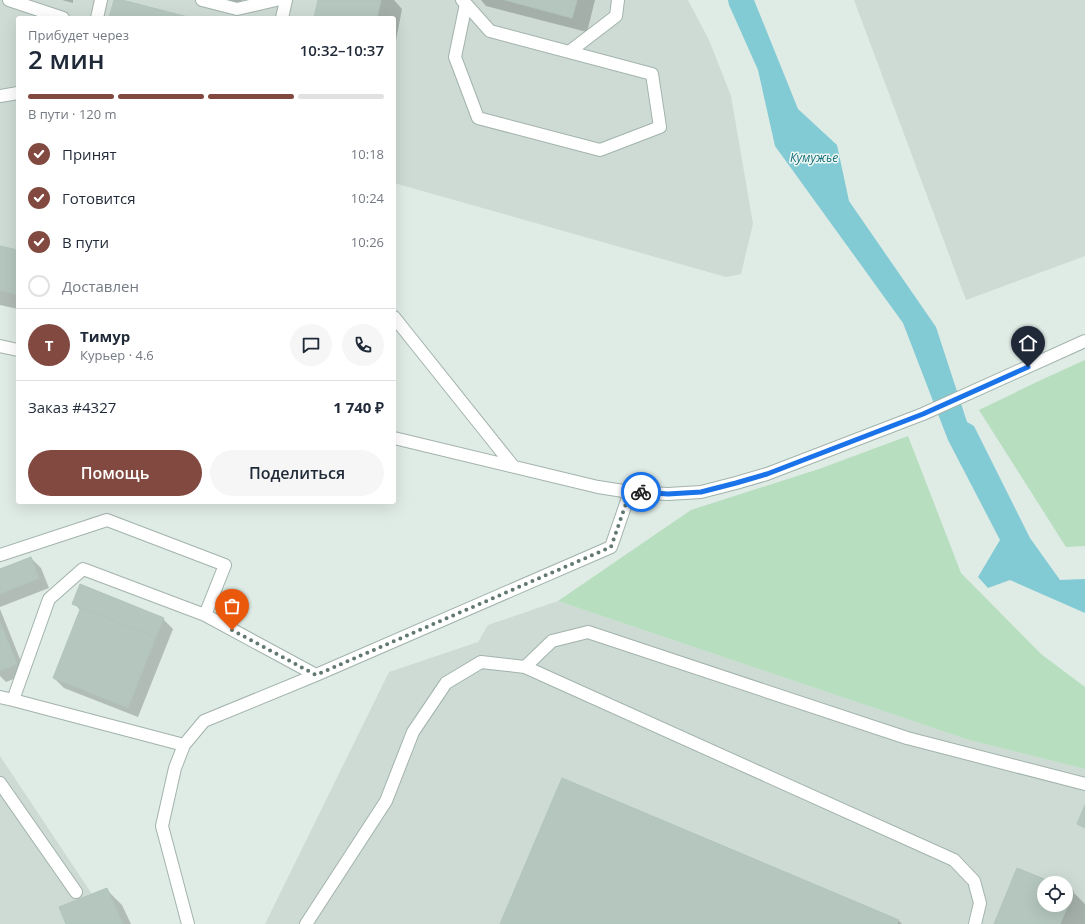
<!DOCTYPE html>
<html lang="ru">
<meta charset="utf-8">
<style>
:root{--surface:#fff;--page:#f6f6f7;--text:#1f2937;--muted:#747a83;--line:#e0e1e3;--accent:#824941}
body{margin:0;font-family:"Open Sans",sans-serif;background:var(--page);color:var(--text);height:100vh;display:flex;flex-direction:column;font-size:15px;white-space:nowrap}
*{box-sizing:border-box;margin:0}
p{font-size:13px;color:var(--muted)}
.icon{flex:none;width:22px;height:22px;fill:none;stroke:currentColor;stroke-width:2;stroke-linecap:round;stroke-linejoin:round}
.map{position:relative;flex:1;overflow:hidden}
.details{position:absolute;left:16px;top:16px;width:380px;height:488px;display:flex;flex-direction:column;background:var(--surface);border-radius:4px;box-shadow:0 4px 16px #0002}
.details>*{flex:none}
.controls{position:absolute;left:1037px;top:876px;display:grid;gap:8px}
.controls a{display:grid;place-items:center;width:36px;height:36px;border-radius:50%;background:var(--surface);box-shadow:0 4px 16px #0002;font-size:20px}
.pin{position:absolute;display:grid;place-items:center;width:34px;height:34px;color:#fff;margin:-41px -17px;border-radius:50% 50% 50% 0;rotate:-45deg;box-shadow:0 0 4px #0007}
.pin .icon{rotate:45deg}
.courier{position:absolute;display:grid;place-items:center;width:40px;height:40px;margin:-20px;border:3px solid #1a73e8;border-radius:50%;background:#fff;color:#222;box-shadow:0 1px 5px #0007}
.head em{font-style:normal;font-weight:600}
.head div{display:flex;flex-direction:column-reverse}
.head{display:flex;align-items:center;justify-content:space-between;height:68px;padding:0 12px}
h1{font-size:26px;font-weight:600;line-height:30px}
.bar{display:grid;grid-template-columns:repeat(4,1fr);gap:6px 4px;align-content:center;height:48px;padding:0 12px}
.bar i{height:5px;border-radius:3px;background:var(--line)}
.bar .on{background:var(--accent)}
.bar p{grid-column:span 4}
.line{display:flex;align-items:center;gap:10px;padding:0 12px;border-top:1px solid var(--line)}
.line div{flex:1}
.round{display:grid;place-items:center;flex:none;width:42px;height:42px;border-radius:21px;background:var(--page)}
ol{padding:0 12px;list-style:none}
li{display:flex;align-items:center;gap:12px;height:44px}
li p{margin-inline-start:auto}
li .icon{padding:4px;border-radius:50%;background:var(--accent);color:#fff;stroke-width:4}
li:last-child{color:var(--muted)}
li i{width:22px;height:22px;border:2px solid var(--line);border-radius:50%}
.button{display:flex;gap:8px;margin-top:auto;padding:8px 12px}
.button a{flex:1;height:46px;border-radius:24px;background:var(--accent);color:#fff;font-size:16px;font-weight:600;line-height:46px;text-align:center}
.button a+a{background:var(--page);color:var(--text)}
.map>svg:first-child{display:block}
</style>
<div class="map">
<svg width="1085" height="924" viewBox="0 0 1085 924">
<rect width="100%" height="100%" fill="#dfebe5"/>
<path fill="#cddbd4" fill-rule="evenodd" d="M0 0H688L709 40 731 96 753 224 741 274 726 277 394 183V18H18V295L0 290Z
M854 0H1085V256L966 300Z
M558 601 969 740 1085 769V924H265L389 672 478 642 488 625ZM1044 883H1066V905H1044Z
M0 756 92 894 107 888 123 924H0Z"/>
<path fill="#b6debf" d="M1085 360V546L1066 547 979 410 1041 380Z
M908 436 961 573 1041 654 1085 687V769L969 740 558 601 691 510 819 469Z"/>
<path fill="#82cbd5" d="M728 0H754L798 109 837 145 849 201 936 327 967 422 974 426 1030 538 1060 580 1085 579V613L1010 580 988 588 978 577 1000 540 948 440 903 323 775 146 758 70 729 5Z"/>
<path fill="#0003" d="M62 0H73V3Z
M224 0H242L241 4Z
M319 0H394L402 9 394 51V18H315Z
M481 0H595L587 32 486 6Z
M0 247 18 251V309L0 305Z
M31 558 41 568 49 588 0 607V570Z
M74 603 163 619 173 629 138 717 64 688 54 678 81 611Z
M0 609 26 674 6 682 0 676Z
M1018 869 1051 883H1044V905H1066V889L1073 892 1085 904V924H995Z
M107 890 122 905 131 924H67Z
M898 920 902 924H501Z"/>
<path fill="#b4c6be" stroke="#b1c5bc" d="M114 0H122L192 18H109Z
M318 0H381L377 18H314Z
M505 0H577L572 18Z
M0 246 18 250V295L0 290Z
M31 557 39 578 0 594V569Z
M80 584 164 618 156 637 72 604Z
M81 607 156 637 128 708 53 678Z
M0 622 17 664 0 671Z
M562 778 899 920 897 924H500Z
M1085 805V828L1077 824Z
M1017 868 1054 883H1044V905H1066V888L1074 891 1060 924H994Z
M107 888 123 924H66L59 907Z"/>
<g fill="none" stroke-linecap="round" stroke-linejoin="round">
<g stroke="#a2b3ac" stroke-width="14">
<path id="minor" d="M9 0 63 18
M202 0 237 9 276 0
M462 0 466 4 490 31 652 74 660 127 600 150 478 118 455 57 466 4
M97 18 101 0
M282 18 286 0
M569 52 616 16 618 0
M0 96 18 93
M394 317 513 466
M0 346 18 350
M394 438 598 487 630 492 668 494 701 492 736 483 767 474 923 414 1085 341
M0 555 107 520 225 565 205 615
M525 667 552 641 588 632 907 738 1085 784
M0 697 13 700
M184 745 13 700 49 599 83 569 205 615 316 675
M0 783 76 892
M188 924 162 826 175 768 184 745 204 721 316 675 611 547 630 492
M306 924 386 801 413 732 446 683 481 662 525 667 954 860 974 881 980 903 975 924"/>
</g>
<use href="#minor" stroke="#fff" stroke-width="12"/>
</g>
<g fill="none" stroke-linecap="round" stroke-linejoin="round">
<path stroke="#627971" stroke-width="4" stroke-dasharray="0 7.2" d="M232 630 316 675 611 547 630 492H641"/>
<path stroke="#1a73e8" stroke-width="5" d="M641 492 668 494 701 492 736 483 767 474 923 414 1028 367"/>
</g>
<g text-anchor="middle" stroke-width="3" stroke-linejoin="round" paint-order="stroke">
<g font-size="12" font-style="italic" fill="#156f7c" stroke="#eff8f3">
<text x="814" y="162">Кумужье</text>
</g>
</g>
</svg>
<div class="controls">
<a><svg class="icon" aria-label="locate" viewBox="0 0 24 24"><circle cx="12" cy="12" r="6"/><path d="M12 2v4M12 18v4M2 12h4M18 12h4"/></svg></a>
</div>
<div class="pin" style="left:232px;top:630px;background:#ea580c"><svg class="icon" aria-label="bag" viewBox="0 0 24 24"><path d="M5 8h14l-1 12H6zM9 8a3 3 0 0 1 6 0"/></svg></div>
<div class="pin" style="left:1028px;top:367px;background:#1f2937"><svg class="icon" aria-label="home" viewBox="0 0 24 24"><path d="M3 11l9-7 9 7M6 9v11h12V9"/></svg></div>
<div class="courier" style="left:641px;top:492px"><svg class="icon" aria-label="bike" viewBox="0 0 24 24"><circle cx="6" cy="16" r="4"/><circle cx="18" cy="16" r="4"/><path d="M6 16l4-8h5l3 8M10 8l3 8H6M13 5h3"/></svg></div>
<section class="details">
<div class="head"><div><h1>2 мин</h1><p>Прибудет через</p></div><em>10:32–10:37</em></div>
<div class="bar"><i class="on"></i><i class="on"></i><i class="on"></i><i></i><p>В пути · 120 m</p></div>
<ol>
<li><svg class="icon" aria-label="check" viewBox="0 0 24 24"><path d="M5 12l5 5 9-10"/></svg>Принят<p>10:18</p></li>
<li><svg class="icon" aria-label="check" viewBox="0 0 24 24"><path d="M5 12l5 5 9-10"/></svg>Готовится<p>10:24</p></li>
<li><svg class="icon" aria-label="check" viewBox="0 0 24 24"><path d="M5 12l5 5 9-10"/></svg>В пути<p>10:26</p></li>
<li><i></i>Доставлен</li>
</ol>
<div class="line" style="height:72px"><b class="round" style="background:var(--accent);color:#fff">Т</b><div><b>Тимур</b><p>Курьер · 4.6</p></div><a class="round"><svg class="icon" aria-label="chat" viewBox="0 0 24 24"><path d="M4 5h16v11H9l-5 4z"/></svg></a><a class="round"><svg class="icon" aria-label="phone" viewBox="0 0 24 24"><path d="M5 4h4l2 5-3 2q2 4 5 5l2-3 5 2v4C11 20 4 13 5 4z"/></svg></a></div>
<div class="line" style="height:52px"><div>Заказ #4327</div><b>1 740 ₽</b></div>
<div class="button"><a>Помощь</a><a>Поделиться</a></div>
</section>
</div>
